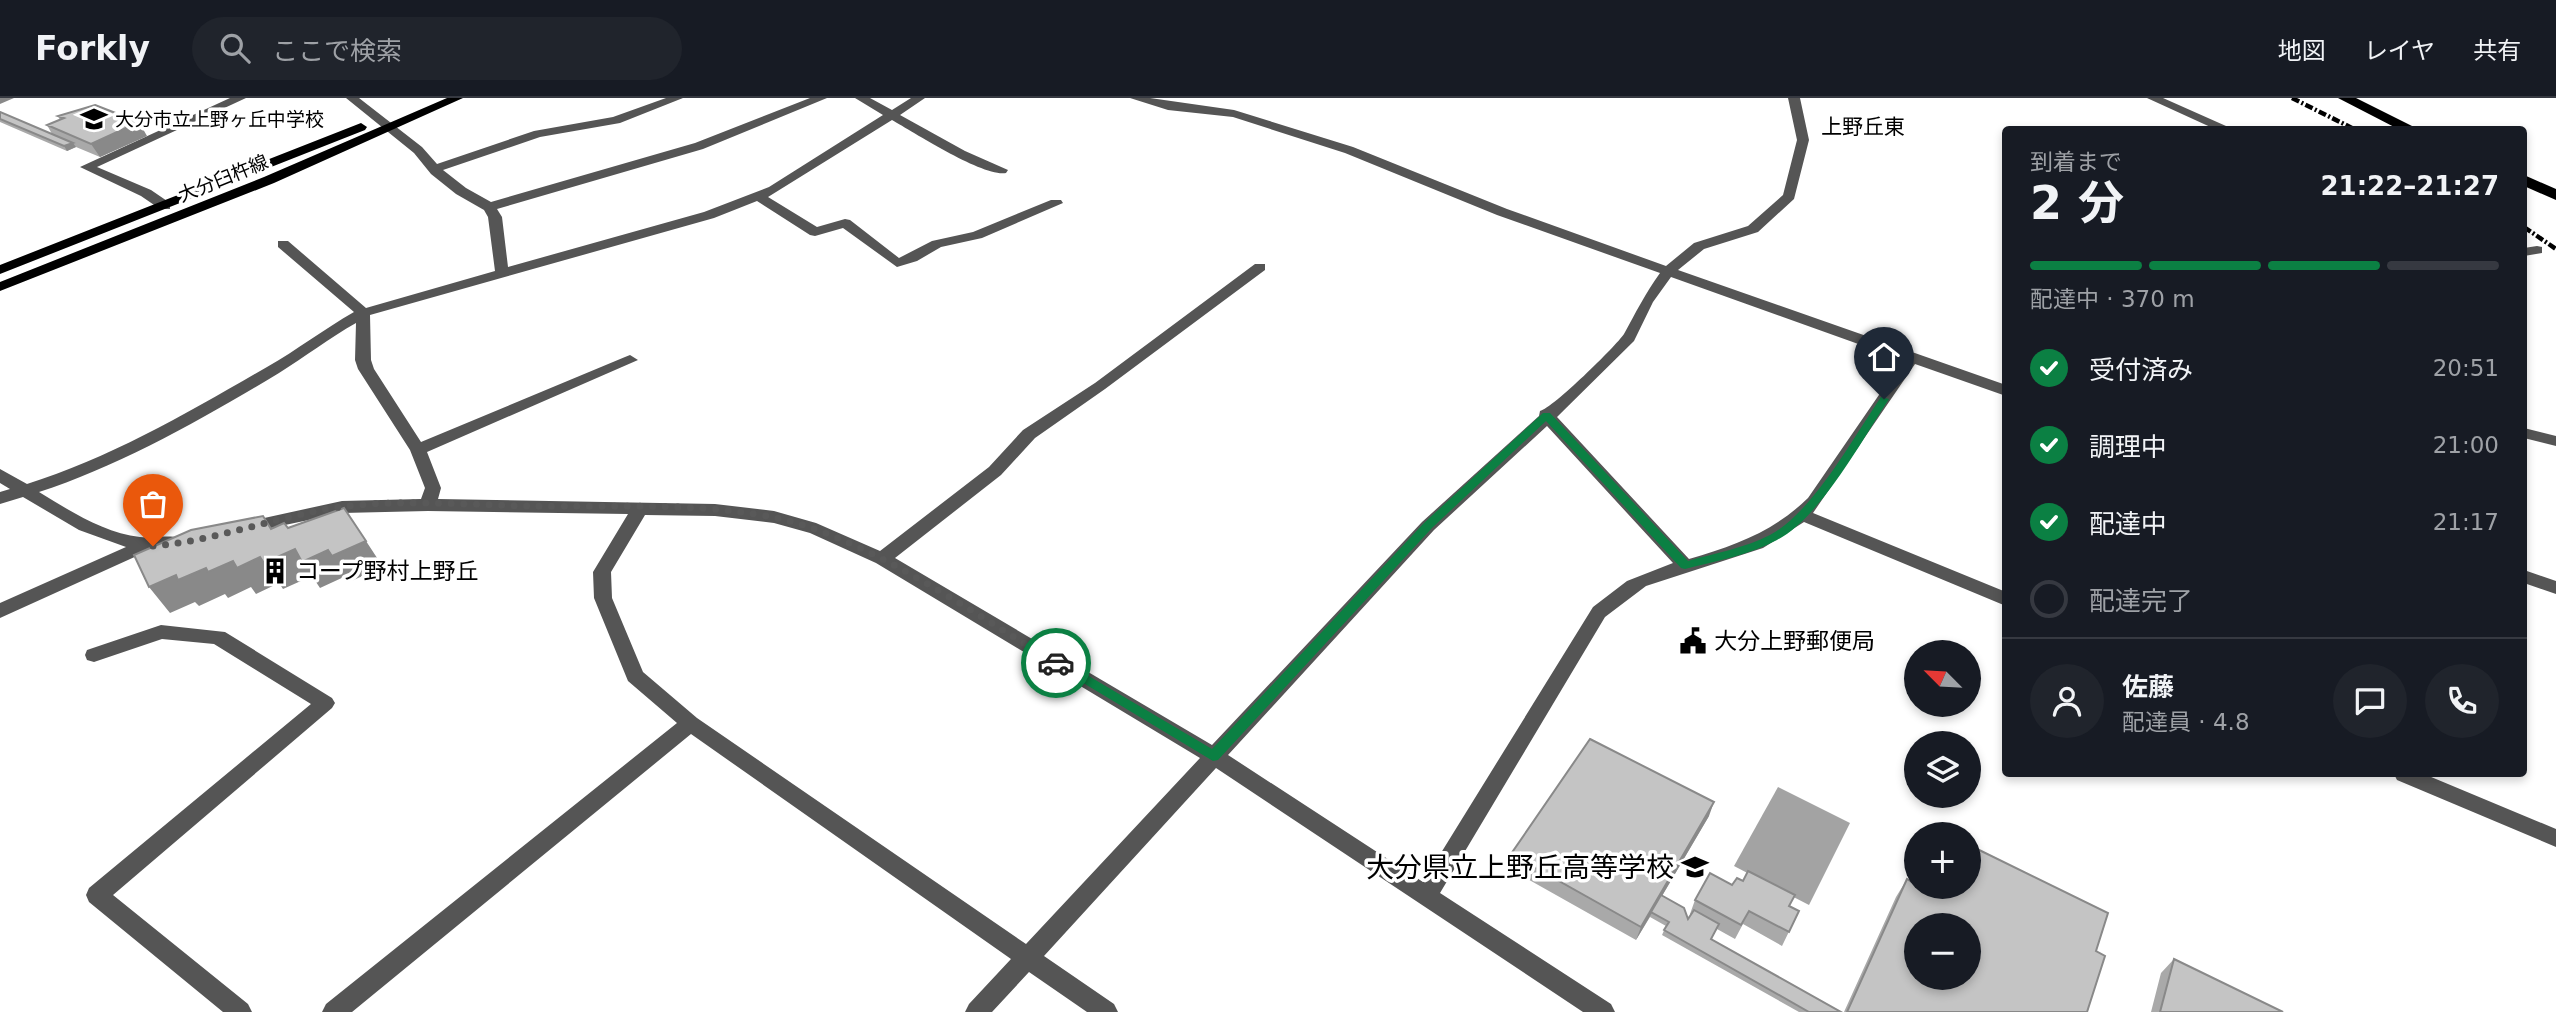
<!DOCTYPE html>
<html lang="ja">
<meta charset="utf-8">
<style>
:root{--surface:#171b24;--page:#20242c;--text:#f1f3f6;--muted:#9ea1a6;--line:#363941;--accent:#0b8043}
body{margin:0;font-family:"DejaVu Sans","Noto Sans JP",sans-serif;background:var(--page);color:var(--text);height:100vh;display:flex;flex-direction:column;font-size:26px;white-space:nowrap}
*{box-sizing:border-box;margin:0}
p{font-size:23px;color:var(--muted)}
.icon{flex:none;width:38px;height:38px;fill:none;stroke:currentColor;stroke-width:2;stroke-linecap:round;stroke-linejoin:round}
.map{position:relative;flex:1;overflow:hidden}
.panel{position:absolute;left:2002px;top:28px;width:525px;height:651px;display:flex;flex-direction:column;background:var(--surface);border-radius:7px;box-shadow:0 4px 10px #0003}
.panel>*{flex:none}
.needle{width:46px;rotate:294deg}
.tools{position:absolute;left:1904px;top:542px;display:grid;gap:14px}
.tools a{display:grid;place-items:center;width:77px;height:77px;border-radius:50%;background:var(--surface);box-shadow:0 4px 10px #0003;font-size:35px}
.pin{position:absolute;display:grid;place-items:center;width:60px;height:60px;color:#fff;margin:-72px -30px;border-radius:50% 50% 50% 0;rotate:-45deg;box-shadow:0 0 7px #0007}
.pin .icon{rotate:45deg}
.courier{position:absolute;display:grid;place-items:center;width:70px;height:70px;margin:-35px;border:5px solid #0b8043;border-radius:50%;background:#fff;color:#222;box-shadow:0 2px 9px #0007}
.headline em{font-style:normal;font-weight:700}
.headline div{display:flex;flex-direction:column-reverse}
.headline{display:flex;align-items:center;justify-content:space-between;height:119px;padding:0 28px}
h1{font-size:46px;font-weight:700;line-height:52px}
.bar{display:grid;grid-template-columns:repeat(4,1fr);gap:10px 7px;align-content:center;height:84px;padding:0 28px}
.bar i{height:9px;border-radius:5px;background:var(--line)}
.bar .active{background:var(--accent)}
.bar p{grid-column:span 4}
.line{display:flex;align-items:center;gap:18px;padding:0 28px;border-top:2px solid var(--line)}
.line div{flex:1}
.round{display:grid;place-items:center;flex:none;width:74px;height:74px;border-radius:37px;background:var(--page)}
ol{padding:0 28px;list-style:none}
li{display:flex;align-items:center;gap:21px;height:77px}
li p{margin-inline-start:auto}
li .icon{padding:7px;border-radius:50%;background:var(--accent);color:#fff;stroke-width:4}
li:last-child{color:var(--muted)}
li i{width:38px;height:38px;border:4px solid var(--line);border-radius:50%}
header{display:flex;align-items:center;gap:42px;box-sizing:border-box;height:98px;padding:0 35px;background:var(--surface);border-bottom:2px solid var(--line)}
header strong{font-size:33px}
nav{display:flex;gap:38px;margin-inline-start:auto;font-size:24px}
.search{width:490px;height:63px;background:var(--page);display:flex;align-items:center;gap:18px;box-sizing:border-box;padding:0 24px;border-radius:38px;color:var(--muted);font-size:26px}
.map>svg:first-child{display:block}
</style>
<header>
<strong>Forkly</strong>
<div class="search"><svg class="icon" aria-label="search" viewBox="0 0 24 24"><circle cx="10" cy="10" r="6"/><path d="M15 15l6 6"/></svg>ここで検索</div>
<nav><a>地図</a><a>レイヤ</a><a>共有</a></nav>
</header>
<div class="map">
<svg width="2556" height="914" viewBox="0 0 2556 914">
<rect width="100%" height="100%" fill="#fff"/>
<path fill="#a3a3a3" d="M1778 689 1850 725 1809 807 1734 768Z"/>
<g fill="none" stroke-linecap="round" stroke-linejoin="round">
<path fill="#555" fill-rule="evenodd" d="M230 0H246L97 69 151 92 170 105V111H160L141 98 80 69Z
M346 0H359L422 49 437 66 534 33 613 19 666 0H683L620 25 540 39 443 72 466 90 491 104 695 45 810 0H827L703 51 497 111 502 119 508 169 704 114 769 89 883 17 855 0H870L892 12 911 0H925L900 17 965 53 1008 72 1006 75C983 79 915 35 892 22L768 99 817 129 845 121 850 122 899 160 932 143 973 134 1051 102H1061L1063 105 982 140 941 149 917 163 897 169 843 130 815 138 810 137 757 103 714 120 370 217 371 262 374 271 421 344 625 259 630 257 638 262 427 354 441 390 438 401 715 406 774 413 816 425 880 453 989 369 1023 332 1095 285 1255 166H1265V172L1105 291 1035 340 1001 377 895 460 1212 647 1422 424 1539 318 1540 313C1553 310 1616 248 1624 236 1636 214 1645 196 1660 175L1497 117 1345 55 1233 19 1168 12 1130 0H1150L1234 12 1353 49 1507 111 1666 168 1694 145 1748 128 1783 97 1797 42 1788 0H1800L1809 42 1794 101 1758 134 1704 151 1678 172 2006 287V298L1915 266 1813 415 2006 494V508L1804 424 1763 450 1646 488 1605 519 1440 795 1611 906 1615 914H1583L1216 670 1044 858 1114 906 1118 914H1087L1029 874 992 914H965L969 906 1011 861 691 636 352 914H322L326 906 677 625 628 583 594 500 593 474 628 416 428 413 342 415 247 435 241 433 238 429 241 425 342 403 421 401 425 390 410 352 358 271 355 262 356 225C329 240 305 259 279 275 206 319 120 368 39 394 70 413 104 435 140 439 153 441 180 434 188 445L179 451 150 452 0 520V505L126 449 79 432 23 399 0 406V394L10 391 0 385V371L27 386C111 360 191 313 267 269 297 252 324 231 354 214L278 149V143H288L366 210 495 173 488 119 484 112 456 96 431 76 414 55ZM1671 179 1903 262 1808 400C1773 434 1736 447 1689 461L1557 319 1634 243 1653 204ZM1547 328 1673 465 1627 483 1593 509 1423 784 1228 657 1434 432ZM645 417 715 418 774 425 810 435 876 465 1200 660 1026 846 697 620 643 574 612 500 611 474Z
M2147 0H2163L2235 32H2217Z
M2537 148 2542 149V155L2524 158V150Z
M2524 330 2556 338V348L2524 340Z
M2524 472 2556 483V496L2524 485Z
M161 527 225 534 332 600 335 605 332 610 113 797 248 906 252 914H223L89 804 86 797 89 790 311 606 214 546 162 541 94 564 87 562 85 557 87 552Z
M2394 676H2424L2556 731V749L2397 682Z"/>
<path fill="#000" fill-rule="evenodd" d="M447 0H463L274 85 0 193V184L264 79Z
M361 25 367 29 365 32 0 176V167Z"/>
<path fill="#000" fill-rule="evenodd" d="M2338 0H2356L2420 32H2400Z
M2524 77 2556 91V102L2524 88Z"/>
<path stroke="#000" stroke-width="4.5" stroke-dasharray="8 2.5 2 2.5" stroke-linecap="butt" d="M2292 0 2356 32
M2524 129 2556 151"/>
</g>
<path fill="#a9a9a9" d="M0 14 52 36 47 27 60 22 58 18 147 38 100 59 76 49 67 53 0 24Z
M1709 718 1662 798 1688 821 1691 817 1690 816 1695 802 1732 787 1789 808 1799 813 1782 848 1743 826 1735 841 1717 831 1711 841 1841 914H1799L1662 837 1666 828 1650 819 1636 842 1508 770 1511 756Z
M1916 768V789L2096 853 2087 914H1844L1896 799 1907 781 1910 783Z
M2174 861 2283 914H2151L2161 875Z"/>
<path fill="#898989" d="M0 0H14L0 6Z
M139 24 147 38 100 59 91 46Z
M73 45 76 49 67 53 64 48Z
M263 418 281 444 295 451 328 452 366 443 383 469 349 484 346 478 320 490 312 478 283 491 279 485 256 496 251 489 228 500 225 496 199 508 195 504 170 515 149 489 271 431Z
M1714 704 1709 718 1636 842 1641 829Z"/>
<path fill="#c4c4c4" stroke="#898989" stroke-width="2" fill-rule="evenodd" d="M95 7 139 24 91 46 47 27 64 20 58 18Z
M0 14 73 45 64 48 0 21Z
M344 410 366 443 332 458 328 452 302 464 295 451 264 465 260 459 237 470 233 463 208 474 206 470 178 482 176 477 149 489 134 457 191 432 263 418 271 431 284 425 288 430Z
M1590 641 1714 704 1641 829 1511 756Z
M1936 731 1948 737H1933Z
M1969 747 2108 815 2096 853 2105 858 2087 914H1847L1907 781 1912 784 1916 774V789H1969ZM1916 828H1969V880H1916Z
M1748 773 1795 797 1789 808 1799 813 1789 834 1749 813 1741 827 1695 802 1710 775 1732 787 1737 780 1743 783Z
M1661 797 1684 810 1688 821 1694 812 1719 826 1711 841 1841 914H1809L1664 832 1669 824 1651 814Z
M2174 861 2283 914H2160Z"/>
<path fill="#0b8043" d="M1881 299 1889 301C1862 342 1820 420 1777 442 1749 457 1716 463 1685 471L1681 470 1546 323 1432 430 1218 662 1213 663 1050 565 1052 561H1060L1212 651 1424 425 1543 315H1550L1688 463C1715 455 1745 450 1770 437 1813 414 1853 340 1881 299Z"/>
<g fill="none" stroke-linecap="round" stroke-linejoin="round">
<path stroke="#595959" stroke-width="7" stroke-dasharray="0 12.6" d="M153 448C216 443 277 418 340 409 402 401 468 407 531 408 617 410 735 401 815 431 901 463 978 518 1056 565"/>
</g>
<defs>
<g id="school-bare" transform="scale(2.1)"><path d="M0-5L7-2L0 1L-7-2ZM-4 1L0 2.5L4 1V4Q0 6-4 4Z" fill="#000" stroke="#fff" stroke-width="2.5" paint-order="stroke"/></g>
<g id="building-bare" transform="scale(2.1)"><path d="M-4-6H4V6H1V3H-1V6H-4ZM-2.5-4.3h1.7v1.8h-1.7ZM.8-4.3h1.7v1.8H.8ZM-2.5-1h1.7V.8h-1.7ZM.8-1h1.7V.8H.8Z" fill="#000" stroke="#fff" stroke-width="2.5" paint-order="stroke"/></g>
<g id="civic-bare" transform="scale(2.1)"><path d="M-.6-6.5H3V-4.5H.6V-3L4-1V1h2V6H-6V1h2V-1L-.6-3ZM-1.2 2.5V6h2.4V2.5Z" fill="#000" stroke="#fff" stroke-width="2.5" paint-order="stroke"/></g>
</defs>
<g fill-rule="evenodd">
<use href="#school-bare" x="94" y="21"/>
<use href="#building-bare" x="275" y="473"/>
<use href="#civic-bare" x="1693" y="543"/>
<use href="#school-bare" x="1695" y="769"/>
</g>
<g text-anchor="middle" stroke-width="7" stroke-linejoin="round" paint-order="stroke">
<g font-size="19" fill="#000" stroke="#fff" text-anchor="start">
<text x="115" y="28">大分市立上野ヶ丘中学校</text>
</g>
<g font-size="19" fill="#000" stroke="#fff">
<text transform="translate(223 80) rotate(-22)" y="7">大分臼杵線</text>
</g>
<g font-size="21" fill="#000" stroke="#fff">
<text x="1863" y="36">上野丘東</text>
</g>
<g font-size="23" fill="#000" stroke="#fff" text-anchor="start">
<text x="296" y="481">コープ野村上野丘</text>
<text x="1714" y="551">大分上野郵便局</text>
</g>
<g font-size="28" fill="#000" stroke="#fff" text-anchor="end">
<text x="1674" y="779">大分県立上野丘高等学校</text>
</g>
</g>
</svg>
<div class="tools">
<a><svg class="needle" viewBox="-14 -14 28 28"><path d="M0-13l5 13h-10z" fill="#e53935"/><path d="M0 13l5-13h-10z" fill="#9ea1a6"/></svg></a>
<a><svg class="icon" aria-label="layers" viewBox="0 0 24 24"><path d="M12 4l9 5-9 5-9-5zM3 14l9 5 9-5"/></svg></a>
<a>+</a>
<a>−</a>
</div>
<div class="pin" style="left:153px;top:448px;background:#ea580c"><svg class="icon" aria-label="bag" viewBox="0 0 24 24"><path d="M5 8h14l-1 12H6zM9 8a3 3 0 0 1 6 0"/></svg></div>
<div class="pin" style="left:1884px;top:301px;background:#1f2937"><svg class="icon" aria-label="home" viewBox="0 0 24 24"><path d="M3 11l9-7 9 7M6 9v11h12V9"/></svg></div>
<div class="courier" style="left:1056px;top:565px"><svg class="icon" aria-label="car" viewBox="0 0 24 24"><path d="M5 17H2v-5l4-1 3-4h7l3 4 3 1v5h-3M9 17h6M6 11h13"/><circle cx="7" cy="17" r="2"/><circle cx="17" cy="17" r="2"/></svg></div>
<section class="panel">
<div class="headline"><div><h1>2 分</h1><p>到着まで</p></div><em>21:22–21:27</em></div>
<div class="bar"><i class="active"></i><i class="active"></i><i class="active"></i><i></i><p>配達中 · 370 m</p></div>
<ol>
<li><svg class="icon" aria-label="check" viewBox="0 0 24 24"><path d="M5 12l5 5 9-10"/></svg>受付済み<p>20:51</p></li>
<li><svg class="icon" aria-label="check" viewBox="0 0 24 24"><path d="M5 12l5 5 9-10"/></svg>調理中<p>21:00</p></li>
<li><svg class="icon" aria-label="check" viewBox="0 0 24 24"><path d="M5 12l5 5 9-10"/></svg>配達中<p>21:17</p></li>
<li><i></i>配達完了</li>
</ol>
<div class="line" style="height:126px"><a class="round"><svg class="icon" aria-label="person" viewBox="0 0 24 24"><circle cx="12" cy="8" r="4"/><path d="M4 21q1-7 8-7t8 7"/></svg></a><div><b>佐藤</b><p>配達員 · 4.8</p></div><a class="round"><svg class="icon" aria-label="chat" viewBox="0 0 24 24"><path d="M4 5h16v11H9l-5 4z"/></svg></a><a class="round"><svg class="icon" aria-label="phone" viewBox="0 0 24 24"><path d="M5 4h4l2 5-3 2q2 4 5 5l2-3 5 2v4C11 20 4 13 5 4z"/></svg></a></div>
</section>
</div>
